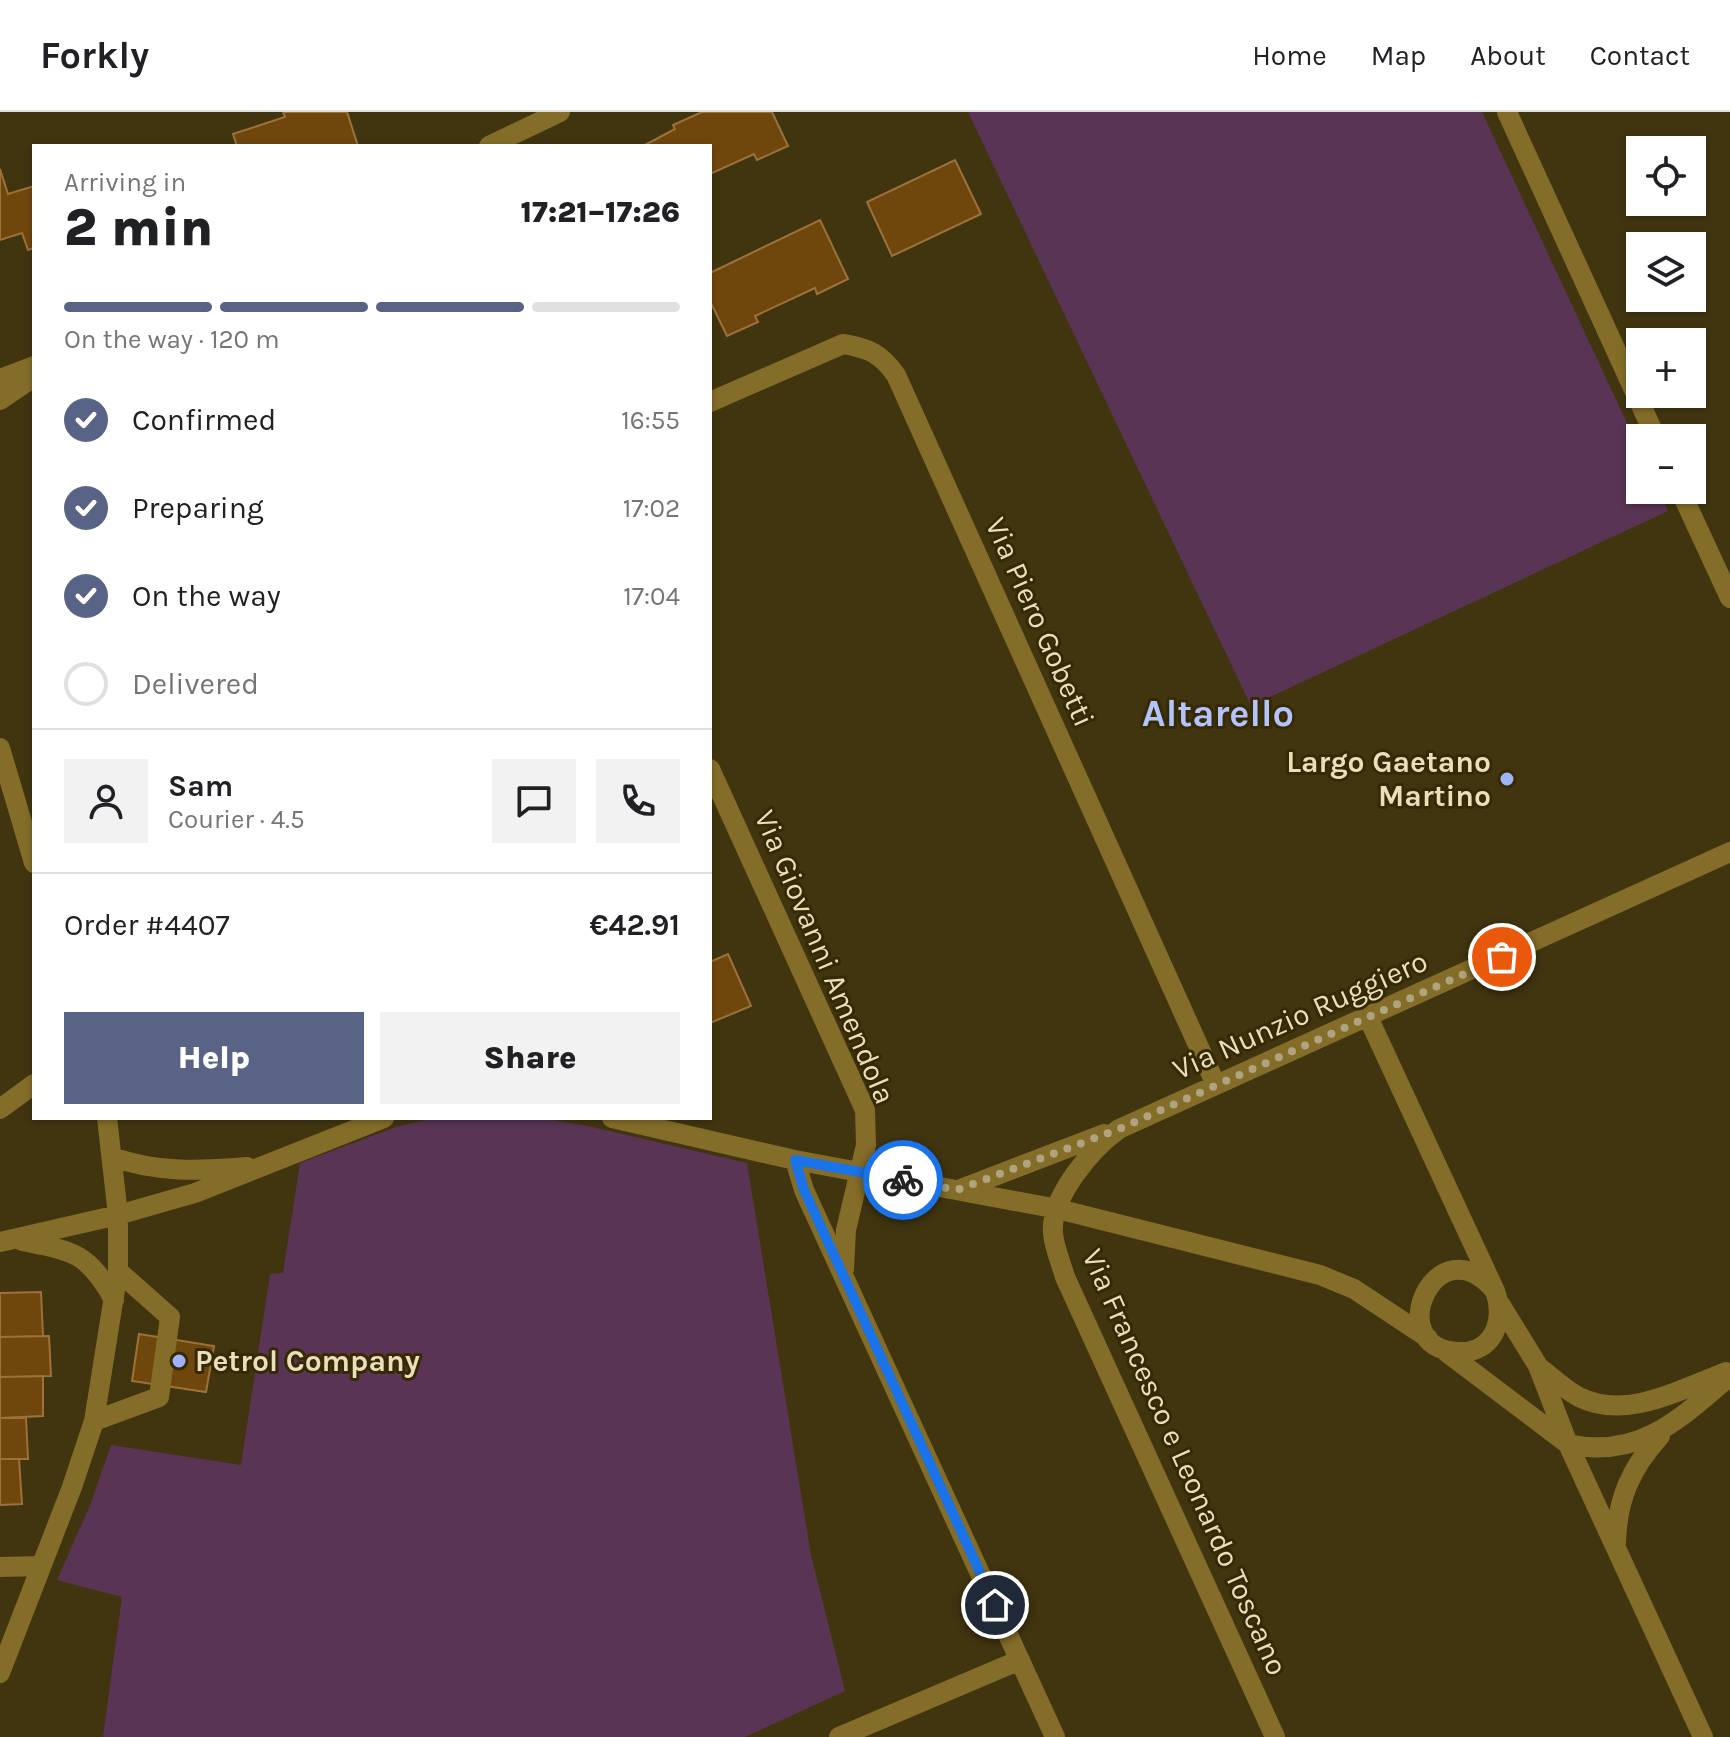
<!DOCTYPE html>
<meta charset="utf-8">
<style>
:root{--surface:#fff;--page:#f2f2f2;--text:#202124;--muted:#757577;--line:#e0e0e0;--accent:#586386}
body{margin:0;font-family:Karla,sans-serif;background:var(--page);color:var(--text);height:100vh;display:flex;flex-direction:column;font-size:30px;white-space:nowrap}
*{box-sizing:border-box;margin:0}
p{font-size:26px;color:var(--muted)}
.icon{flex:none;width:44px;height:44px;fill:none;stroke:currentColor;stroke-width:2;stroke-linecap:round;stroke-linejoin:round}
.map{position:relative;flex:1;overflow:hidden}
.panel{position:absolute;left:32px;top:32px;width:680px;height:976px;display:flex;flex-direction:column;background:var(--surface);border-radius:0px;box-shadow:0 2px 6px #0004}
.panel>*{flex:none}
.tools{position:absolute;left:1626px;top:24px;display:grid;gap:16px}
.tools a{display:grid;place-items:center;width:80px;height:80px;border-radius:0px;background:var(--surface);box-shadow:0 2px 6px #0004;font-size:40px}
.pin{position:absolute;display:grid;place-items:center;width:68px;height:68px;color:#fff;margin:-34px;border:4px solid #fff;border-radius:50%;box-shadow:0 2px 8px #0007}
.courier{position:absolute;display:grid;place-items:center;width:80px;height:80px;margin:-40px;border:6px solid #1a73e8;border-radius:50%;background:#fff;color:#222;box-shadow:0 2px 10px #0007}
.headline em{font-style:normal;font-weight:800}
.headline div{display:flex;flex-direction:column-reverse}
.headline{display:flex;align-items:center;justify-content:space-between;height:136px;padding:0 32px}
h1{font-size:52px;font-weight:800;line-height:60px}
.bar{display:grid;grid-template-columns:repeat(4,1fr);gap:12px 8px;align-content:center;height:96px;padding:0 32px}
.bar i{height:10px;border-radius:6px;background:var(--line)}
.bar .on{background:var(--accent)}
.bar p{grid-column:span 4}
.line{display:flex;align-items:center;gap:20px;padding:0 32px;border-top:2px solid var(--line)}
.line div{flex:1}
.round{display:grid;place-items:center;flex:none;width:84px;height:84px;border-radius:0px;background:var(--page)}
ol{padding:0 32px;list-style:none}
li{display:flex;align-items:center;gap:24px;height:88px}
li p{margin-inline-start:auto}
li .icon{padding:8px;border-radius:50%;background:var(--accent);color:#fff;stroke-width:4}
li:last-child{color:var(--muted)}
li i{width:44px;height:44px;border:4px solid var(--line);border-radius:50%}
.primary-button{display:flex;gap:16px;margin-top:auto;padding:16px 32px}
.primary-button a{flex:1;height:92px;border-radius:0px;background:var(--accent);color:#fff;font-size:32px;font-weight:800;line-height:92px;text-align:center}
.primary-button a+a{background:var(--page);color:var(--text)}
header{display:flex;align-items:center;gap:48px;box-sizing:border-box;height:112px;padding:0 40px;background:var(--surface);border-bottom:2px solid var(--line)}
header strong{font-size:38px}
nav{display:flex;gap:44px;margin-inline-start:auto;font-size:28px}
.map>svg:first-child{display:block}
</style>
<header>
<strong>Forkly</strong>
<nav><a>Home</a><a>Map</a><a>About</a><a>Contact</a></nav>
</header>
<div class="map">
<svg width="1730" height="1625" viewBox="0 0 1730 1625">
<rect width="100%" height="100%" fill="#413510"/>
<path fill="#593455" d="M968 0H1482L1640 339V378H1658L1668 399 1251 594Z
M435 1006H539L588 1014 747 1051 811 1443 845 1579 745 1625H103L122 1485 57 1468 91 1391 111 1333 241 1353 270 1162 283 1161 300 1051 396 1015Z"/>
<path fill="#6f470d" stroke="#9d713a" stroke-width="2" d="M283 0H347L358 34H237L233 22 285 5Z
M702 0H772L788 34 757 48 754 42 710 62V34H643L675 17 673 13Z
M955 48 981 102 892 144 867 90Z
M0 57 8 82 34 74V136L28 138 22 121 0 128Z
M820 108 848 167 817 182 815 176 755 204 758 210 727 224 710 189V161Z
M728 842 751 894 710 911V850Z
M41 1180 43 1224 0 1225V1181Z
M139 1222 214 1234 206 1280 132 1269Z
M49 1224 51 1264 0 1265V1225Z
M43 1264V1304L0 1306V1265Z
M0 1306H26L28 1347H0Z
M0 1347H19L22 1392 0 1393Z"/>
<g fill="none" stroke-linecap="round" stroke-linejoin="round">
<path stroke="#846d28" stroke-width="20" d="M1507 0 1656 326
M489 34 560 0
M0 267 34 254
M0 288 34 265
M710 290 843 232C869 236 881 242 896 263L1216 973
M1680 378 1730 486
M0 636 34 751
M710 657 865 998 866 1033 846 1118 844 1157
M1368 905 1495 1179C1506 1208 1493 1242 1458 1240 1380 1237 1436 1108 1495 1179
M0 997 34 972
M612 1006 795 1048 1058 1097 1320 1163 1354 1177 1428 1226
M113 1045C156 1061 201 1059 247 1055
M795 1048 804 1078 1055 1625
M958 1078 1104 1022
M22 1129C73 1139 88 1140 114 1188
M0 1130 118 1103 195 1081 384 1006
M1500 1192 1538 1254 1568 1332 1703 1625
M1445 1239 1568 1332C1639 1348 1681 1306 1730 1264
M1540 1256C1552 1265 1565 1278 1579 1285 1627 1309 1681 1277 1726 1260
M94 1309 159 1285 170 1205 118 1159
M1616 1431C1617 1387 1631 1356 1660 1324
M0 1455 40 1454
M0 1561 72 1375 94 1309 118 1159V1103L107 1006
M839 1625 1020 1548
M1275 1625 1065 1165C1061 1151 1054 1135 1053 1121 1050 1085 1092 1036 1119 1017L1730 740"/>
</g>
<g fill="none" stroke-linecap="round" stroke-linejoin="round">
<path stroke="#afa380" stroke-width="8" stroke-dasharray="0 14.4" d="M903 1068 957 1078 1119 1017 1502 845"/>
<path stroke="#1a73e8" stroke-width="10" d="M903 1068 795 1048 804 1078 995 1493"/>
</g>
<g fill="#9db4fd" stroke="#362a05" stroke-width="3">
<circle cx="1507" cy="667" r="8"/>
<circle cx="179" cy="1249" r="8"/>
</g>
<g text-anchor="middle" stroke-width="6" stroke-linejoin="round" paint-order="stroke">
<g font-size="30" fill="#eadebd" stroke="#362a05">
<text transform="translate(1040 510) rotate(66)" y="10">Via Piero Gobetti</text>
<text transform="translate(825 845) rotate(67)" y="10">Via Giovanni Amendola</text>
<text transform="translate(1300 903) rotate(-24)" y="10">Via Nunzio Ruggiero</text>
<text transform="translate(1185 1350) rotate(66)" y="10">Via Francesco e Leonardo Toscano</text>
</g>
<g font-size="30" font-weight="bold" fill="#eadebd" stroke="#362a05" text-anchor="end">
<text x="1491" y="660">Largo Gaetano<tspan x="1491" dy="34">Martino</tspan></text>
<text x="195" y="1259" text-anchor="start">Petrol Company</text>
</g>
<g font-size="38" font-weight="bold" fill="#b2c4fb" stroke="#362a05">
<text x="1218" y="614">Altarello</text>
</g>
</g>
</svg>
<div class="tools">
<a><svg class="icon" aria-label="locate" viewBox="0 0 24 24"><circle cx="12" cy="12" r="6"/><path d="M12 2v4M12 18v4M2 12h4M18 12h4"/></svg></a>
<a><svg class="icon" aria-label="layers" viewBox="0 0 24 24"><path d="M12 4l9 5-9 5-9-5zM3 14l9 5 9-5"/></svg></a>
<a>+</a>
<a>−</a>
</div>
<div class="pin" style="left:1502px;top:845px;background:#ea580c"><svg class="icon" aria-label="bag" viewBox="0 0 24 24"><path d="M5 8h14l-1 12H6zM9 8a3 3 0 0 1 6 0"/></svg></div>
<div class="pin" style="left:995px;top:1493px;background:#1f2937"><svg class="icon" aria-label="home" viewBox="0 0 24 24"><path d="M3 11l9-7 9 7M6 9v11h12V9"/></svg></div>
<div class="courier" style="left:903px;top:1068px"><svg class="icon" aria-label="bike" viewBox="0 0 24 24"><circle cx="6" cy="16" r="4"/><circle cx="18" cy="16" r="4"/><path d="M6 16l4-8h5l3 8M10 8l3 8H6M13 5h3"/></svg></div>
<section class="panel">
<div class="headline"><div><h1>2 min</h1><p>Arriving in</p></div><em>17:21–17:26</em></div>
<div class="bar"><i class="on"></i><i class="on"></i><i class="on"></i><i></i><p>On the way · 120 m</p></div>
<ol>
<li><svg class="icon" aria-label="check" viewBox="0 0 24 24"><path d="M5 12l5 5 9-10"/></svg>Confirmed<p>16:55</p></li>
<li><svg class="icon" aria-label="check" viewBox="0 0 24 24"><path d="M5 12l5 5 9-10"/></svg>Preparing<p>17:02</p></li>
<li><svg class="icon" aria-label="check" viewBox="0 0 24 24"><path d="M5 12l5 5 9-10"/></svg>On the way<p>17:04</p></li>
<li><i></i>Delivered</li>
</ol>
<div class="line" style="height:144px"><a class="round"><svg class="icon" aria-label="person" viewBox="0 0 24 24"><circle cx="12" cy="8" r="4"/><path d="M4 21q1-7 8-7t8 7"/></svg></a><div><b>Sam</b><p>Courier · 4.5</p></div><a class="round"><svg class="icon" aria-label="chat" viewBox="0 0 24 24"><path d="M4 5h16v11H9l-5 4z"/></svg></a><a class="round"><svg class="icon" aria-label="phone" viewBox="0 0 24 24"><path d="M5 4h4l2 5-3 2q2 4 5 5l2-3 5 2v4C11 20 4 13 5 4z"/></svg></a></div>
<div class="line" style="height:104px"><div>Order #4407</div><b>€42.91</b></div>
<div class="primary-button"><a>Help</a><a>Share</a></div>
</section>
</div>
